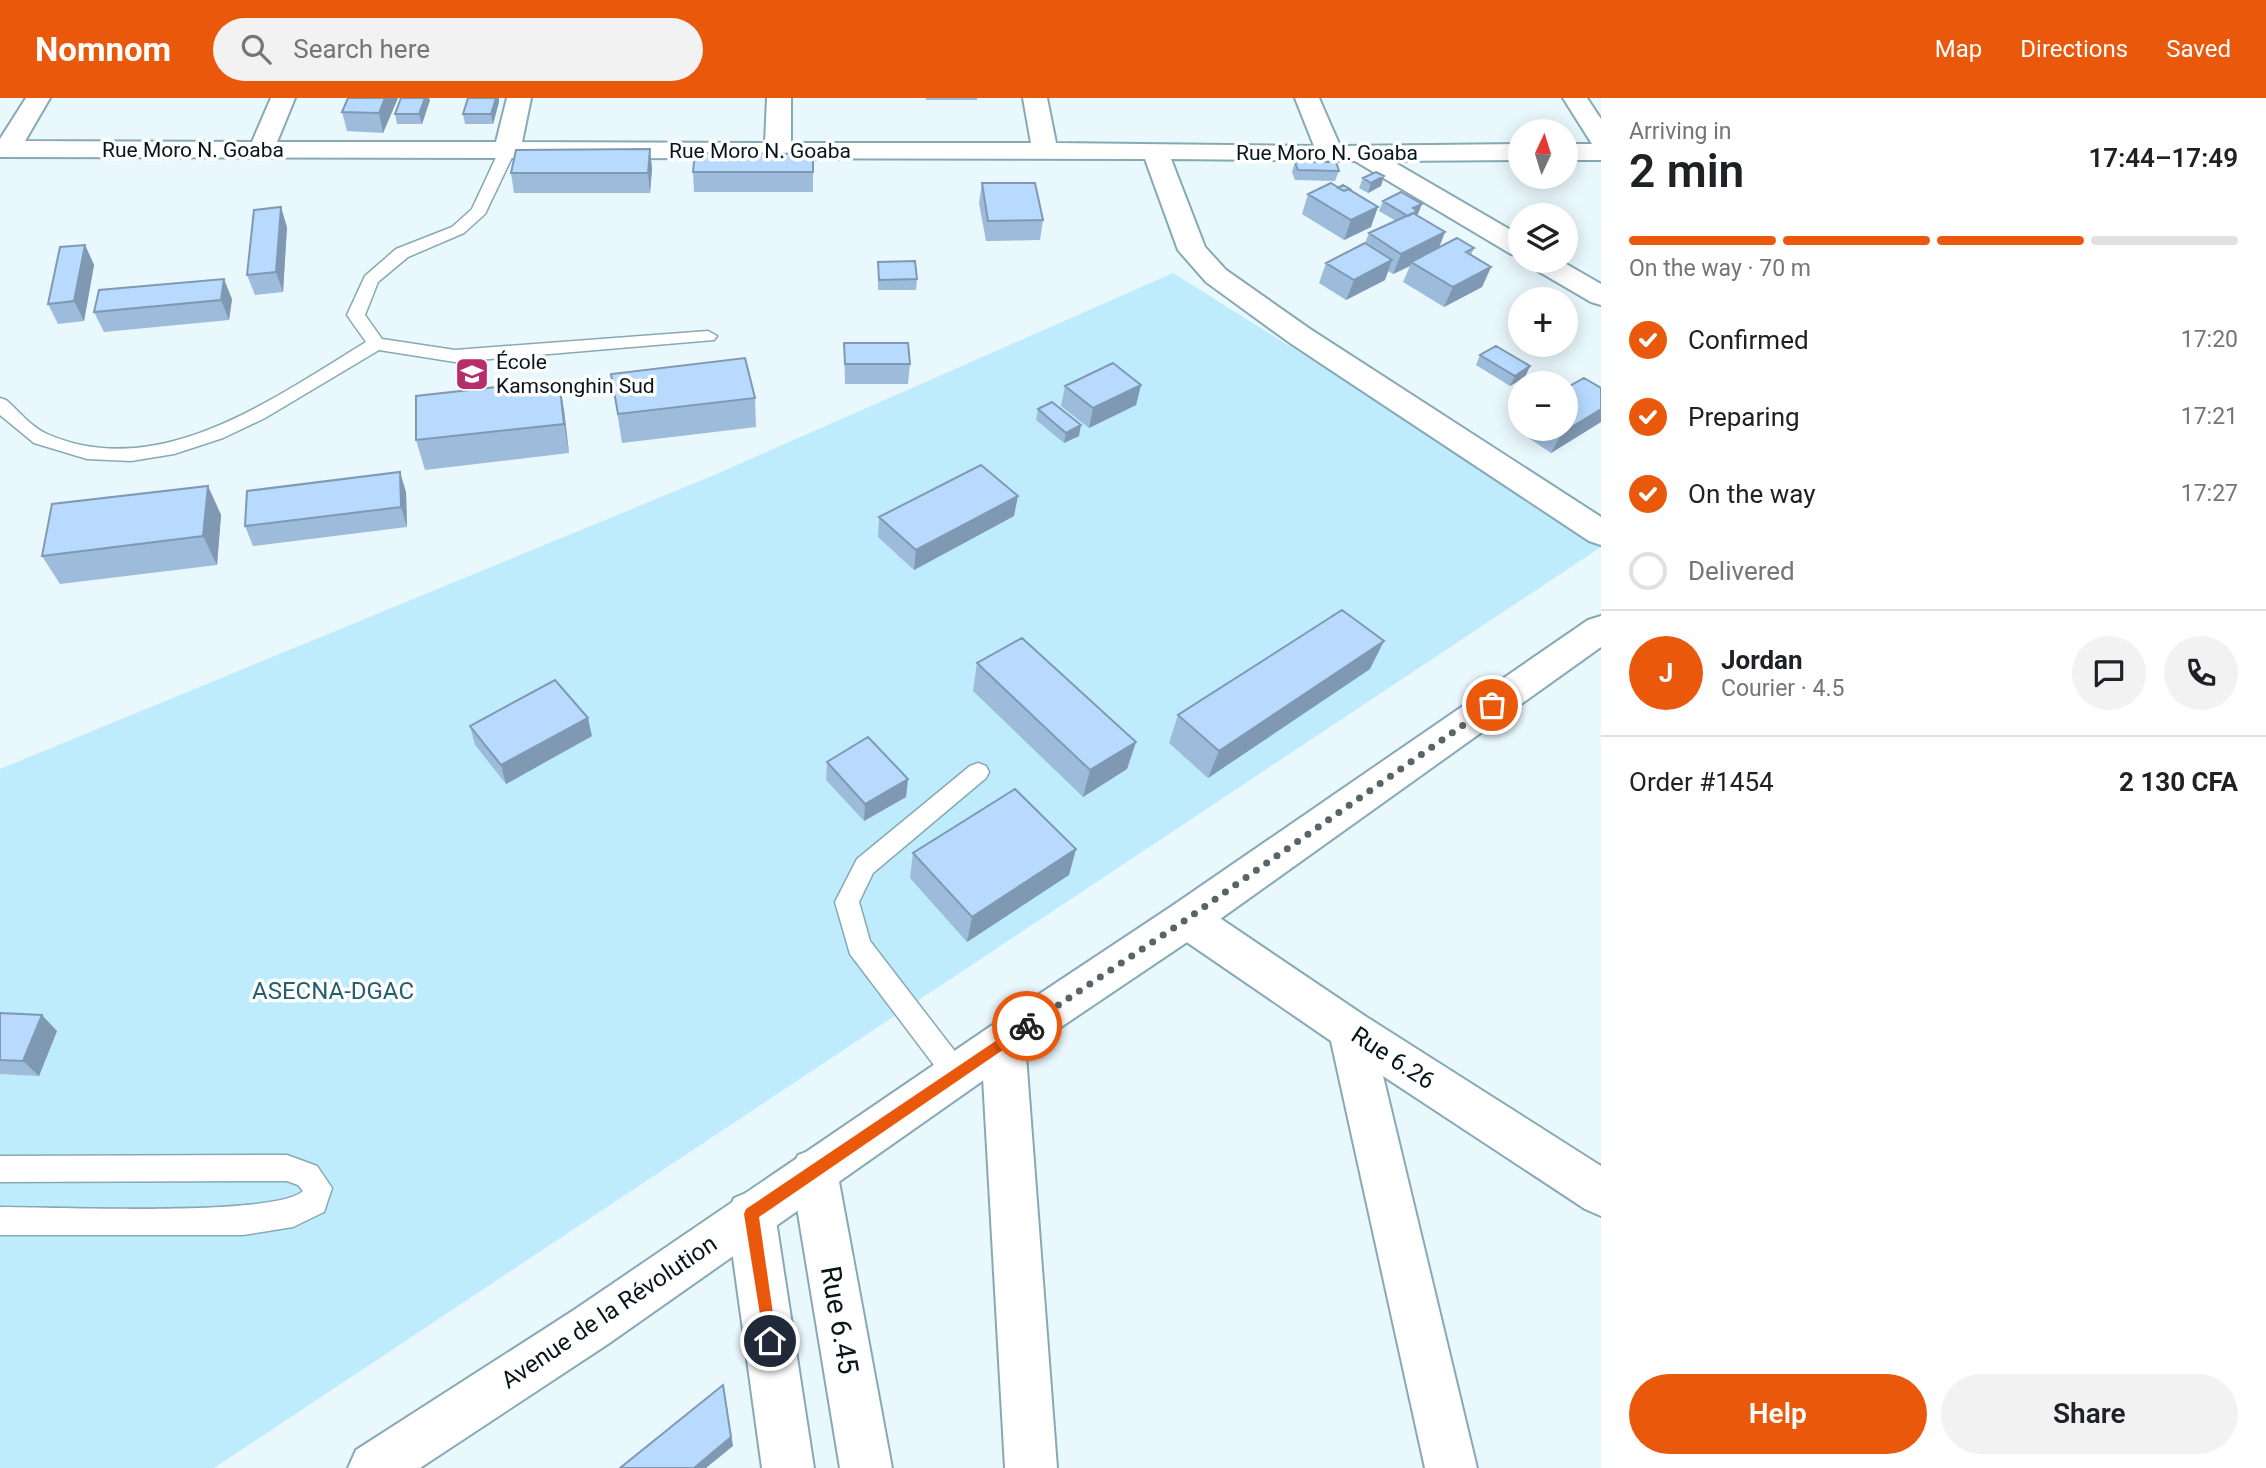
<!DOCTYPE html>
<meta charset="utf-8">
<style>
:root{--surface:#fff;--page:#f2f2f2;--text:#202124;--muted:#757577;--line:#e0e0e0;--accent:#ea580c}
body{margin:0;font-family:Roboto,sans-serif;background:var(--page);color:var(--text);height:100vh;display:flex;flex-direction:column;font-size:26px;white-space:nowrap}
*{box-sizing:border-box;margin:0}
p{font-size:23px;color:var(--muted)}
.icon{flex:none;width:38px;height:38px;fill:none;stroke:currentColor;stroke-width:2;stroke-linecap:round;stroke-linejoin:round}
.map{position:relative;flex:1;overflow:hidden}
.panel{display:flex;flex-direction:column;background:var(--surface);width:665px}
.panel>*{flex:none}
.needle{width:46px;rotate:4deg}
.tools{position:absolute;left:1508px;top:21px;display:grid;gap:14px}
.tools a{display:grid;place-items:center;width:70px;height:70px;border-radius:50%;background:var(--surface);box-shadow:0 4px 18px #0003;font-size:35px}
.pin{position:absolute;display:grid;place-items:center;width:60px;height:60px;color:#fff;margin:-30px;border:4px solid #fff;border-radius:50%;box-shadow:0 2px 7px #0007}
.courier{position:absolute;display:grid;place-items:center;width:70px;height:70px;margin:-35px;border:5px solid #ea580c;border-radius:50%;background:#fff;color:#222;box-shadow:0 2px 9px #0007}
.overview em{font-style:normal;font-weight:600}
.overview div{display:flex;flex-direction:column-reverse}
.overview{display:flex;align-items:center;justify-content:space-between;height:119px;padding:0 28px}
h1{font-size:46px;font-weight:600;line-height:52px}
.bar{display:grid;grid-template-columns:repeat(4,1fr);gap:10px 7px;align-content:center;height:84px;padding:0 28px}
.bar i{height:9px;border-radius:5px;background:var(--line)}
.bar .current{background:var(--accent)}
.bar p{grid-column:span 4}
.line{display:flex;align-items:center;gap:18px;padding:0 28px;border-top:2px solid var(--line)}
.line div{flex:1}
.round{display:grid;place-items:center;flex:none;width:74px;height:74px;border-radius:37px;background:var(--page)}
ol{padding:0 28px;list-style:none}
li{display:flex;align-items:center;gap:21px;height:77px}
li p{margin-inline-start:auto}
li .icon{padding:7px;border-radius:50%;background:var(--accent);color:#fff;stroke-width:4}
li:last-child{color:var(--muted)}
li i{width:38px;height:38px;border:4px solid var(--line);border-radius:50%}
.cta{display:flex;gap:14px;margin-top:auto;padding:14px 28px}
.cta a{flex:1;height:80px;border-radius:42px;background:var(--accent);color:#fff;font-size:28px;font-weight:600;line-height:80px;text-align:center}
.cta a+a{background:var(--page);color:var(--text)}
header{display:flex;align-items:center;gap:42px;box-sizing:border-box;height:98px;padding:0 35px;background:var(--accent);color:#fff}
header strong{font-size:33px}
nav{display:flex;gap:38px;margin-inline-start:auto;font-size:24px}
.search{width:490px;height:63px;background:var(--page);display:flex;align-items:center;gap:18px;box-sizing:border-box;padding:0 24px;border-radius:38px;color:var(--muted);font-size:26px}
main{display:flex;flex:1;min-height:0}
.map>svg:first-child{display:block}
</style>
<header>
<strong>Nomnom</strong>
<div class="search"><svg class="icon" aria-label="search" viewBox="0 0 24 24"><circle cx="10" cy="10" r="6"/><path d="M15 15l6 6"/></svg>Search here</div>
<nav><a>Map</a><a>Directions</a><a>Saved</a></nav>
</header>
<main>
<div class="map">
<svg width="1601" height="1370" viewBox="0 0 1601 1370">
<rect width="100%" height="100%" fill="#e9f8fd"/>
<path fill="#bfecfc" d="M1173 175 1601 443V449L214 1370H0V671L712 378Z"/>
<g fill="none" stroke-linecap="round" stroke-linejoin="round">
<g stroke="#87a9b5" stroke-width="3">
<path id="service" d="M507 48 515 53 485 116 464 135 408 159 378 184 365 217 382 241 455 252 708 233 717 238 714 242 455 264 379 252 265 320 223 340 174 356 131 363 87 361 34 345 0 317V300L6 302C19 313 31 329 47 336 159 385 274 300 366 244L347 217 365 178 396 151 452 129 472 111 499 53Z
M978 665 986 668 989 674 986 680 873 775 859 804 870 843 967 969 971 978 967 987 958 990 949 987 850 856 835 804 857 761 970 668Z
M287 1057 317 1068 332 1090 324 1114 293 1129 243 1137H0V1109C50 1109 275 1119 303 1093L298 1087 287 1083 0 1084V1058Z"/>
</g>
<g stroke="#87a9b5" stroke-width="4">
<path id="minor" d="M26 0H50L25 43 252 44 271 0H295L277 44H496L507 0H531L522 44 765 45 767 0H791V45H1031L1023 0H1047L1056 45 1314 48 1295 0H1319L1340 48 1521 46V62L1392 63 1521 138V158L1511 156 1355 63 1171 61 1205 149 1226 172 1310 231 1601 419V447L1589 443 1290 245 1206 184 1178 152 1145 61 0 59V41Z
M1563 0H1587L1601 21V62H1566V46H1592Z
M1527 163H1561L1601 186V207L1591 204 1531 169Z
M1187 803 1202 808 1365 918 1601 1068V1118L1585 1111 1383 978 1477 1370H1425L1331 943 1172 834 1166 821 1172 808Z
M1003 924 1018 930 1025 944 1057 1370H1005L981 944 988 930Z
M814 1051 830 1057 837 1073 892 1370H840L791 1073 798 1057Z
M751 1093 768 1100 775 1116 814 1370H762L727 1116 734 1100Z"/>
</g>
<g stroke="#87a9b5" stroke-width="4">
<path id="primary" d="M1601 518V549L1202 834 1018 958 608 1246 420 1370H348L356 1352 574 1212 988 930 1172 808 1588 522Z"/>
</g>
<use href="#service" fill="#fff" fill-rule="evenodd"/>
<use href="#minor" fill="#fff" fill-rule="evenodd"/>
<use href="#primary" fill="#fff" fill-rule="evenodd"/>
</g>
<path fill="#9dbbda" d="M348 0H398L383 35 347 33 342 14Z
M926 0H977V2H926Z
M430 2 422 26H397L395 16Z
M499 4 493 26H465L463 16Z
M650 51 652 71 650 95H514L511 75Z
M813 56V94H694L693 74Z
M1295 64 1339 73 1335 83 1295 82 1292 74Z
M1363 80 1381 88 1368 95 1359 90Z
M982 85 1043 122 1040 142 986 143 979 105Z
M1338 90 1350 92 1371 129 1344 142 1302 116 1308 96Z
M1383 103 1418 116 1416 117 1445 134 1439 150H1474L1471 157 1491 169 1482 189 1444 209 1403 184 1410 168 1393 176 1388 173 1385 182 1346 202 1319 185 1326 165 1365 145 1369 135 1396 123 1379 113Z
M287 129 283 194 255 197 247 177Z
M85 147 94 167 84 223 58 226 48 206Z
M878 164 917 181 916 192H878Z
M232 201 229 222 104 234 94 214Z
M844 245 910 266 908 286H845Z
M1480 257 1530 268 1525 279 1510 288 1476 267Z
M611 276 755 300 756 329 622 345Z
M1141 287 1136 307 1089 330 1061 308 1065 288Z
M1601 290V324L1551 355 1518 333 1521 327V331H1566Z
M1038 311 1079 338 1064 345 1036 322Z
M564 312 569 355 425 372 416 342Z
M208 388 221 417 217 467 60 486 42 458Z
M406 394 407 429 253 448 245 428Z
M1014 418 914 472 878 439 879 419Z
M977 565 1136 644 1127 671 1083 699 973 593Z
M1370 571 1208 680 1169 645 1178 617Z
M470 628 592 638 506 686 475 647Z
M827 664 908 681 906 699 864 723 826 682Z
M1076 751 1069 777 967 844 910 780 913 755Z
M0 915 57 933 39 978 0 976Z"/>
<path fill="#8099b2" d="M385 0H398L383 35 379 15Z
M425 0H429L430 2 422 26 419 16Z
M496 0H499V4L493 26 491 16Z
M650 51 652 71 650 95 648 75Z
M1384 78 1381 88 1368 95 1371 85Z
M1422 106 1418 116 1415 117 1413 123V110Z
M281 109 287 129 283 194 276 174Z
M1378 109 1371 129 1344 142 1351 122Z
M1445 134 1437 154 1411 164 1410 168 1393 176 1401 156Z
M85 147 94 167 84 223 74 203Z
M1392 162 1385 182 1346 202 1354 182Z
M1491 169 1482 189 1444 209 1453 189Z
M224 181 232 201 229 222 221 202Z
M1530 268 1525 279 1510 288 1515 278Z
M559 282 564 312 569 355 564 326Z
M1141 287 1136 307 1089 330 1093 310Z
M1601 311V324L1551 355 1562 335Z
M1081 327 1079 338 1064 345 1066 335Z
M400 374 406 394 407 429 401 409Z
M208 388 221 417 217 467 203 438Z
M1018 398 1014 418 914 472 916 452Z
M1384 543 1370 571 1208 680 1219 653Z
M588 620 592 638 506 686 501 667Z
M1136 644 1127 671 1083 699 1090 672Z
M908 681 906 699 864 723 865 706Z
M1076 751 1069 777 967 844 972 819Z
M42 917 57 933 39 978 23 963Z
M725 1297 733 1348 706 1370H694Z"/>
<path fill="#b7dafe" stroke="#8099b2" stroke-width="2" d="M348 0H385L379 15 342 14Z
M401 0H425L419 16H395Z
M468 0H496L491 16H463Z
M650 51 648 75H511L516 52Z
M695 55 813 56V74H693Z
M1295 64H1336L1339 73 1298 72Z
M1376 74 1384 78 1371 85 1363 80Z
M982 85H1035L1043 122 988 123Z
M1331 85 1344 93 1348 91 1378 109 1351 122 1308 96Z
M1343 87 1350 91 1344 93 1338 90Z
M1401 94 1422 106 1413 110 1417 113 1408 118 1383 103Z
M281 109 276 174 247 177 254 112Z
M1413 115 1445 134 1401 156 1369 135Z
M1457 140 1474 150 1466 154 1491 169 1453 189 1411 164Z
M1365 145 1392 162 1354 182 1326 165Z
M85 147 74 203 48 206 60 149Z
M915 163 917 181 879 182 878 164Z
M224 181 221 202 94 214 99 192Z
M844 245H908L910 266H845Z
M1496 248 1530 268 1515 278 1480 257Z
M745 260 755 300 618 316 611 276Z
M1113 265 1141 287 1093 310 1065 288Z
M1584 280 1601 290V311L1562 335 1556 331H1566V290Z
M559 282 564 326 416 342V298Z
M1052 304 1081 327 1066 335 1038 311Z
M981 367 1018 398 916 452 879 419Z
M400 374 401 409 245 428 247 393Z
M208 388 203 438 42 458 52 406Z
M1342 512 1384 543 1219 653 1178 617Z
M1022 540 1136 644 1090 672 977 565Z
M555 582 588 620 501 667 470 628Z
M868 639 908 681 865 706 827 664Z
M1015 691 1076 751 972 819 913 755Z
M0 915 42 917 23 963 0 962Z
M723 1287 731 1339 694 1370H620Z"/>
<path fill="#ea580c" d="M1027 922 1032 923V932L759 1119 777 1243 775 1248 770 1250 765 1248 744 1116 746 1111Z"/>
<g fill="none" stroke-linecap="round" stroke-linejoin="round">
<path stroke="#576569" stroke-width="7" stroke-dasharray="0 12.6" d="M1027 928 1187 821 1492 607"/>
</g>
<defs>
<g id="school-square" transform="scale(1.75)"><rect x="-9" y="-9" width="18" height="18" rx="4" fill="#b72e6c" stroke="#fff"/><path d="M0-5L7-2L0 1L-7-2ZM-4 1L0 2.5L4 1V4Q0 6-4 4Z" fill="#fff"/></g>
</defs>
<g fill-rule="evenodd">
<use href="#school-square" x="472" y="276"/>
</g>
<g text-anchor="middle" stroke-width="7" stroke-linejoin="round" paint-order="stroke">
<g font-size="21" fill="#08161a" stroke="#fff">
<text x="193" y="59">Rue Moro N. Goaba</text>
<text x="760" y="60">Rue Moro N. Goaba</text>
<text x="1327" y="62">Rue Moro N. Goaba</text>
</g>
<g font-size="21" fill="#08161a" stroke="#fff" text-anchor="start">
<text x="496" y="271">École<tspan x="496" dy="24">Kamsonghin Sud</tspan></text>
</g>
<g font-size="24" fill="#255e70" stroke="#fff">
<text x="333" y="901">ASECNA-DGAC</text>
</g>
<g font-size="24" fill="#08161a" stroke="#fff">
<text transform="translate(1393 960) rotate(33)" y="8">Rue 6.26</text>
<text transform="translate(609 1214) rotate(-34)" y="8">Avenue de la Révolution</text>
</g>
<g font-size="28" fill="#08161a" stroke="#fff">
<text transform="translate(840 1222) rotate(80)" y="10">Rue 6.45</text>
</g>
</g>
</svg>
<div class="tools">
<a><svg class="needle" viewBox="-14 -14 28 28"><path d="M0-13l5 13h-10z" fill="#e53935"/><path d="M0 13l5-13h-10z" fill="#757577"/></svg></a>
<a><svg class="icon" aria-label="layers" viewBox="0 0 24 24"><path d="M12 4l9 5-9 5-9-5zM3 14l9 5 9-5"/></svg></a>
<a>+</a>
<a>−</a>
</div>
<div class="pin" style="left:1492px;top:607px;background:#ea580c"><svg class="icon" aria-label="bag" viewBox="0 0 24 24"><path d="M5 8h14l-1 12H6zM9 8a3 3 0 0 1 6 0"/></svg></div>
<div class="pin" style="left:770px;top:1243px;background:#1f2937"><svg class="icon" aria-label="home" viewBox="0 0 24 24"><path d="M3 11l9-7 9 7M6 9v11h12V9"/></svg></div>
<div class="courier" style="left:1027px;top:928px"><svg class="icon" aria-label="bike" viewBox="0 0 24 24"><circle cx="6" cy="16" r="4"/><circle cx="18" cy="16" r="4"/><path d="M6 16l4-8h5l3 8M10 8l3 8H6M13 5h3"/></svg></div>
</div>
<section class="panel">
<div class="overview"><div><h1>2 min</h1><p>Arriving in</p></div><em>17:44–17:49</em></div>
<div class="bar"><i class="current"></i><i class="current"></i><i class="current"></i><i></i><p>On the way · 70 m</p></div>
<ol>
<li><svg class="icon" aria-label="check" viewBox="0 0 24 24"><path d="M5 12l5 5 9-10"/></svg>Confirmed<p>17:20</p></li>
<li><svg class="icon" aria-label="check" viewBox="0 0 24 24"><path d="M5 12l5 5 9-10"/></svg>Preparing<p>17:21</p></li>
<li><svg class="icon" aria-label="check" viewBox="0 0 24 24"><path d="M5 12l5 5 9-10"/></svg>On the way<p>17:27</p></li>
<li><i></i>Delivered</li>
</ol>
<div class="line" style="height:126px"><b class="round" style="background:var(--accent);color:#fff">J</b><div><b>Jordan</b><p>Courier · 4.5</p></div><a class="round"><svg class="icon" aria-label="chat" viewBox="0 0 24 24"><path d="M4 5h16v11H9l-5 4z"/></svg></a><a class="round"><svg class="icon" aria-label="phone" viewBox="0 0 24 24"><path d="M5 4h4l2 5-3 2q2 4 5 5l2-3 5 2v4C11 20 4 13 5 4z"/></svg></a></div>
<div class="line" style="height:91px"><div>Order #1454</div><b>2 130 CFA</b></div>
<div class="cta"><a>Help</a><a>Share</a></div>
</section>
</main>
